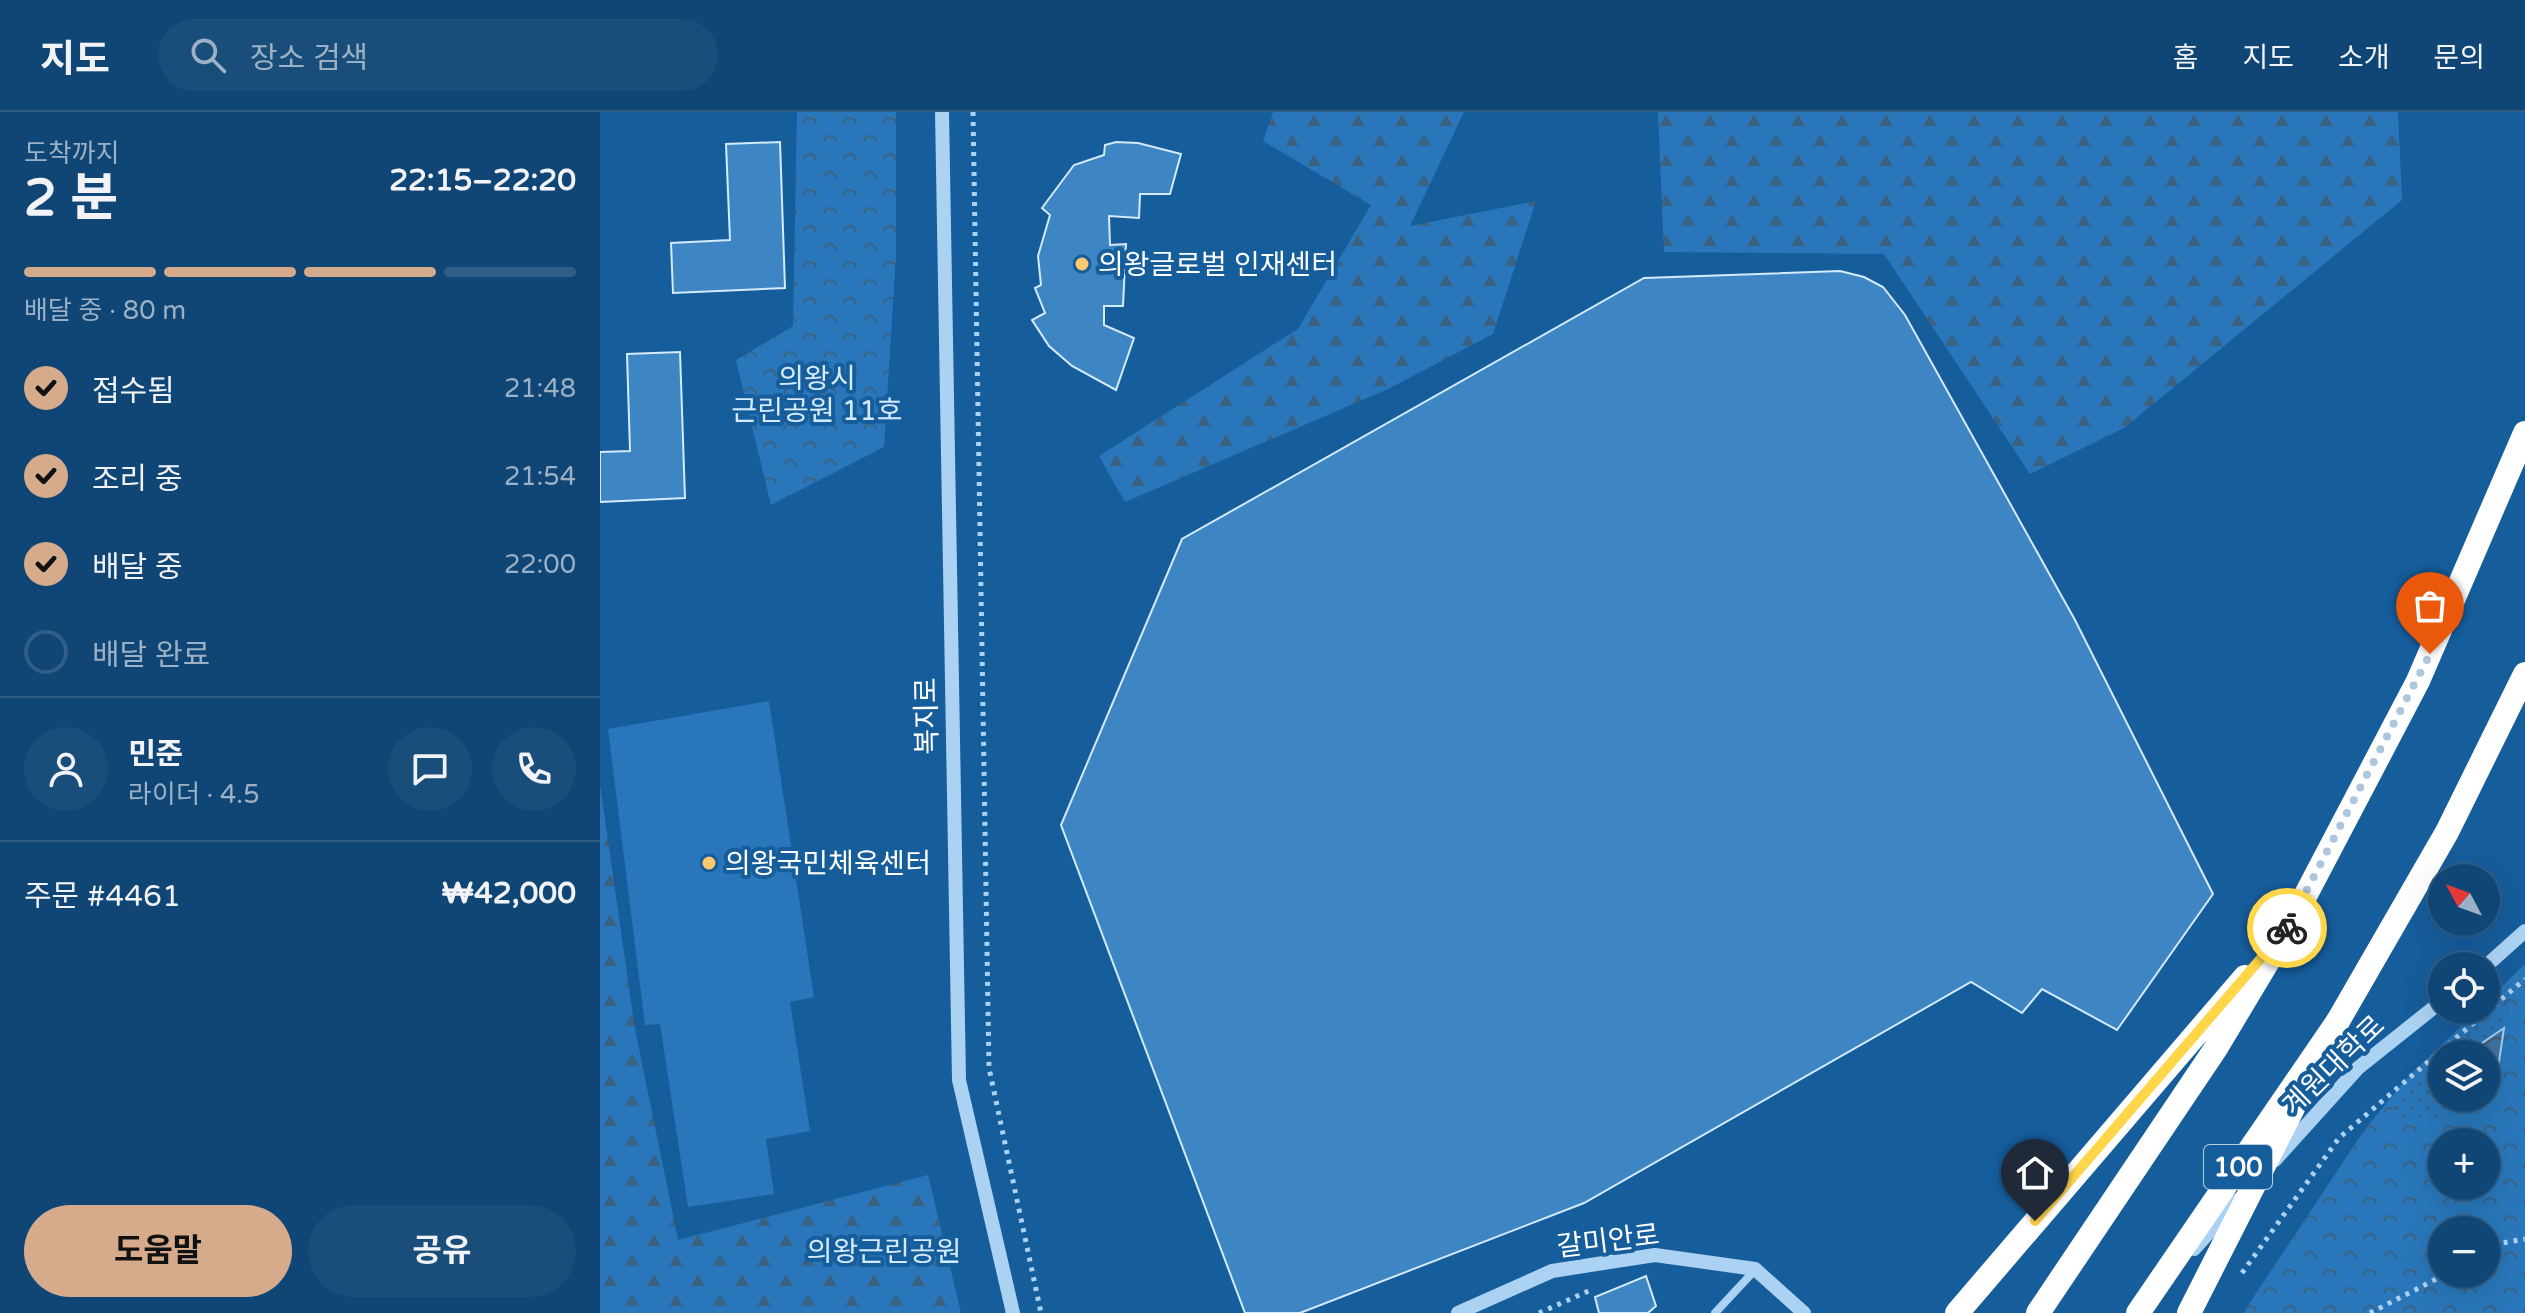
<!DOCTYPE html>
<html lang="ko">
<meta charset="utf-8">
<style>
:root{--surface:#104675;--page:#194d7a;--text:#f1f3f6;--muted:#9cb1c5;--line:#305e87;--accent:#d6ab8b}
body{margin:0;font-family:"Varela Round","Noto Sans KR",sans-serif;background:var(--page);color:var(--text);height:100vh;display:flex;flex-direction:column;font-size:30px;white-space:nowrap}
*{box-sizing:border-box;margin:0}
p{font-size:26px;color:var(--muted)}
.icon{flex:none;width:44px;height:44px;fill:none;stroke:currentColor;stroke-width:2;stroke-linecap:round;stroke-linejoin:round}
.map{position:relative;flex:1;overflow:hidden}
.panel{display:flex;flex-direction:column;background:var(--surface);width:600px}
.panel>*{flex:none}
.needle{width:52px;rotate:311deg}
.buttons{position:absolute;left:1828px;top:752px;display:grid;gap:16px}
.buttons a{display:grid;place-items:center;width:72px;height:72px;border-radius:50%;background:var(--surface);box-shadow:0 8px 32px #0002,0 0 0 2px var(--line);font-size:40px}
.pin{position:absolute;display:grid;place-items:center;width:68px;height:68px;color:#fff;margin:-82px -34px;border-radius:50% 50% 50% 0;rotate:-45deg;box-shadow:0 0 8px #0007}
.pin .icon{rotate:45deg}
.courier{position:absolute;display:grid;place-items:center;width:80px;height:80px;margin:-40px;border:6px solid #ffd54a;border-radius:50%;background:#fff;color:#222;box-shadow:0 2px 10px #0007}
.headline em{font-style:normal;font-weight:700}
.headline div{display:flex;flex-direction:column-reverse}
.headline{display:flex;align-items:center;justify-content:space-between;height:136px;padding:0 24px}
h1{font-size:52px;font-weight:700;line-height:60px}
.bar{display:grid;grid-template-columns:repeat(4,1fr);gap:12px 8px;align-content:center;height:96px;padding:0 24px}
.bar i{height:10px;border-radius:6px;background:var(--line)}
.bar .active{background:var(--accent)}
.bar p{grid-column:span 4}
.line{display:flex;align-items:center;gap:20px;padding:0 24px;border-top:2px solid var(--line)}
.line div{flex:1}
.round{display:grid;place-items:center;flex:none;width:84px;height:84px;border-radius:42px;background:var(--page)}
ol{padding:0 24px;list-style:none}
li{display:flex;align-items:center;gap:24px;height:88px}
li p{margin-inline-start:auto}
li .icon{padding:8px;border-radius:50%;background:var(--accent);color:#111;stroke-width:4}
li:last-child{color:var(--muted)}
li i{width:44px;height:44px;border:4px solid var(--line);border-radius:50%}
.primary-button{display:flex;gap:16px;margin-top:auto;padding:16px 24px}
.primary-button a{flex:1;height:92px;border-radius:48px;background:var(--accent);color:#111;font-size:32px;font-weight:700;line-height:92px;text-align:center}
.primary-button a+a{background:var(--page);color:var(--text)}
header{display:flex;align-items:center;gap:48px;box-sizing:border-box;height:112px;padding:0 40px;background:var(--surface);border-bottom:2px solid var(--line)}
header strong{font-size:38px}
nav{display:flex;gap:44px;margin-inline-start:auto;font-size:28px}
.search{width:560px;height:72px;background:var(--page);display:flex;align-items:center;gap:20px;box-sizing:border-box;padding:0 28px;border-radius:44px;color:var(--muted);font-size:30px}
main{display:flex;flex:1;min-height:0}
.map>svg:first-child{display:block}
</style>
<header>
<strong>지도</strong>
<div class="search"><svg class="icon" aria-label="search" viewBox="0 0 24 24"><circle cx="10" cy="10" r="6"/><path d="M15 15l6 6"/></svg>장소 검색</div>
<nav><a>홈</a><a>지도</a><a>소개</a><a>문의</a></nav>
</header>
<main>
<section class="panel">
<div class="headline"><div><h1>2 분</h1><p>도착까지</p></div><em>22:15–22:20</em></div>
<div class="bar"><i class="active"></i><i class="active"></i><i class="active"></i><i></i><p>배달 중 · 80 m</p></div>
<ol>
<li><svg class="icon" aria-label="check" viewBox="0 0 24 24"><path d="M5 12l5 5 9-10"/></svg>접수됨<p>21:48</p></li>
<li><svg class="icon" aria-label="check" viewBox="0 0 24 24"><path d="M5 12l5 5 9-10"/></svg>조리 중<p>21:54</p></li>
<li><svg class="icon" aria-label="check" viewBox="0 0 24 24"><path d="M5 12l5 5 9-10"/></svg>배달 중<p>22:00</p></li>
<li><i></i>배달 완료</li>
</ol>
<div class="line" style="height:144px"><a class="round"><svg class="icon" aria-label="person" viewBox="0 0 24 24"><circle cx="12" cy="8" r="4"/><path d="M4 21q1-7 8-7t8 7"/></svg></a><div><b>민준</b><p>라이더 · 4.5</p></div><a class="round"><svg class="icon" aria-label="chat" viewBox="0 0 24 24"><path d="M4 5h16v11H9l-5 4z"/></svg></a><a class="round"><svg class="icon" aria-label="phone" viewBox="0 0 24 24"><path d="M5 4h4l2 5-3 2q2 4 5 5l2-3 5 2v4C11 20 4 13 5 4z"/></svg></a></div>
<div class="line" style="height:104px"><div>주문 #4461</div><b>₩42,000</b></div>
<div class="primary-button"><a>도움말</a><a>공유</a></div>
</section>
<div class="map">
<svg width="1925" height="1201" viewBox="0 0 1925 1201">
<defs>
<pattern id="forest-firs" width="22" height="20" patternUnits="userSpaceOnUse" patternTransform="scale(2)"><rect width="22" height="20" fill="#2977ba"/><path d="M5 1l3.5 6h-7zM16 11l3.5 6h-7z" fill="#3a6283"/></pattern>
<pattern id="park-crowns" width="20" height="18" patternUnits="userSpaceOnUse" patternTransform="scale(2)"><rect width="20" height="18" fill="#2977ba"/><path d="M2 6a3 3 0 1 1 6 0M12 15a3 3 0 1 1 6 0" fill="none" stroke="#3a6283"/></pattern>
<pattern id="garden-dots" width="8" height="8" patternUnits="userSpaceOnUse" patternTransform="scale(2)"><rect width="8" height="8" fill="#2977ba"/><path d="M2 2h.1M6 6h.1" fill="none" stroke="#3a6283" stroke-width="1.8" stroke-linecap="round"/></pattern>
<pattern id="water-waves" width="16" height="10" patternUnits="userSpaceOnUse" patternTransform="scale(2)"><rect width="16" height="10" fill="#41729f"/><path d="M0 5q4-4 8 0t8 0" fill="none" stroke="#485b6d"/></pattern>
</defs>
<rect width="100%" height="100%" fill="#165d9c"/>
<path fill="url(#forest-firs)" d="M673 0H864L810 114 936 89 893 222 788 277 525 390 499 344 698 217 771 93 663 29Z
M1058 0H1798L1802 88 1524 316 1430 362 1284 142 1064 140Z
M0 673 35 917 78 1128 328 1063 361 1201H0Z"/>
<path fill="url(#park-crowns)" fill-rule="evenodd" d="M197 0H296V143L284 335 171 393 136 248 193 214Z
M1925 852V1201H1643L1765 1017 1809 964 1878 898H1886V890ZM1842 942H1886V986H1842ZM1842 1030H1886V1074H1842ZM1842 1118H1886V1162H1842Z"/>
<path fill="url(#garden-dots)" d="M1909 892 1897 963 1886 972V942H1842V986H1869L1837 1012 1790 1005 1809 964Z"/>
<path fill="#2977ba" d="M169 589 214 885 190 890 210 1019 166 1027 174 1082 88 1095 60 912 45 913 8 617Z"/>
<path fill="url(#water-waves)" stroke="#9fcff5" stroke-width="2" d="M1904 916 1897 963 1886 972V942H1866Z"/>
<path fill="#3e86c3" stroke="#d4eafd" stroke-width="2" d="M180 30 185 176 73 181 71 131 130 128 126 32Z
M516 30 538 31 581 42 570 82H540L539 106 509 104 510 133 526 132 523 194H504V213L534 226 516 278 472 254 449 234 432 208 445 201 435 176 441 173 438 144 450 103 442 96 474 53 504 43 505 33Z
M1240 159 1264 165 1283 175 1305 203 1475 508 1613 782 1517 918 1442 877 1422 901 1371 870 984 1091 700 1201H645L461 713 582 427 1044 166Z
M80 240 85 386 0 390V340L30 339 27 242Z
M1046 1164 1056 1194 1048 1201H999L995 1185Z"/>
<g fill="none" stroke-linecap="round" stroke-linejoin="round">
<path stroke="#acd2f3" stroke-width="5" stroke-dasharray="4 6" stroke-linecap="butt" d="M373 0 389 956 441 1201
M1886 1139 1896 1132 1925 1127
M1642 1161 1739 1026 1925 867
M939 1201 993 1177
M1770 1201 1846 1162"/>
<path stroke="#acd2f3" stroke-width="8" d="M1115 1201 1155 1158"/>
<path stroke="#acd2f3" stroke-width="14" d="M342 0 359 968 413 1201
M1886 854 1925 819
M1675 1048 1758 956 1842 889
M1594 1137 1639 1087
M858 1201 952 1159 1055 1143 1155 1157 1204 1201"/>
<path stroke="#fff" stroke-width="24" d="M1738 909 1847 720 1925 562
M1357 1201 1645 865
M1438 1201 1616 936 1691 811 1818 569 1925 321"/>
<path stroke="#fff" stroke-width="24" d="M1538 1201 1738 909
M1589 1201 1693 996"/>
</g>
<g fill="none" stroke-linecap="round" stroke-linejoin="round">
<path stroke="#adc6dc" stroke-width="8" stroke-dasharray="0 14.4" d="M1687 816 1830 542"/>
<path stroke="#ffd54a" stroke-width="10" d="M1435 1109 1687 816"/>
</g>
<g fill="#ffc86e" stroke="#165d9c" stroke-width="3">
<circle cx="482" cy="152" r="8"/>
<circle cx="109" cy="751" r="8"/>
</g>
<g text-anchor="middle" stroke-width="8" stroke-linejoin="round" paint-order="stroke">
<rect fill="#165d9c" stroke="#b9cee1" stroke-width="2" x="1604" y="1033" width="68" height="44" rx="6"/>
<g font-size="26" font-weight="bold" fill="#fff">
<text x="1638" y="1064">100</text>
</g>
<g font-size="28" fill="#fff" stroke="#165d9c" text-anchor="start">
<text x="498" y="162">의왕글로벌 인재센터</text>
<text x="125" y="761">의왕국민체육센터</text>
</g>
<g font-size="28" fill="#d4eafd" stroke="#165d9c">
<text x="217" y="276">의왕시<tspan x="217" dy="32">근린공원 11호</tspan></text>
<text x="284" y="1149">의왕근린공원</text>
</g>
<g font-size="28" fill="#fff" stroke="#165d9c">
<text transform="translate(326 604) rotate(-91)" y="10">복지로</text>
<text transform="translate(1733 953) rotate(-44)" y="10">계원대학로</text>
<text transform="translate(1008 1128) rotate(-7)" y="10">갈미안로</text>
</g>
</g>
</svg>
<div class="buttons">
<a><svg class="needle" viewBox="-14 -14 28 28"><path d="M0-13l5 13h-10z" fill="#e53935"/><path d="M0 13l5-13h-10z" fill="#9cb1c5"/></svg></a>
<a><svg class="icon" aria-label="locate" viewBox="0 0 24 24"><circle cx="12" cy="12" r="6"/><path d="M12 2v4M12 18v4M2 12h4M18 12h4"/></svg></a>
<a><svg class="icon" aria-label="layers" viewBox="0 0 24 24"><path d="M12 4l9 5-9 5-9-5zM3 14l9 5 9-5"/></svg></a>
<a>+</a>
<a>−</a>
</div>
<div class="pin" style="left:1830px;top:542px;background:#ea580c"><svg class="icon" aria-label="bag" viewBox="0 0 24 24"><path d="M5 8h14l-1 12H6zM9 8a3 3 0 0 1 6 0"/></svg></div>
<div class="pin" style="left:1435px;top:1109px;background:#1f2937"><svg class="icon" aria-label="home" viewBox="0 0 24 24"><path d="M3 11l9-7 9 7M6 9v11h12V9"/></svg></div>
<div class="courier" style="left:1687px;top:816px"><svg class="icon" aria-label="bike" viewBox="0 0 24 24"><circle cx="6" cy="16" r="4"/><circle cx="18" cy="16" r="4"/><path d="M6 16l4-8h5l3 8M10 8l3 8H6M13 5h3"/></svg></div>
</div>
</main>
